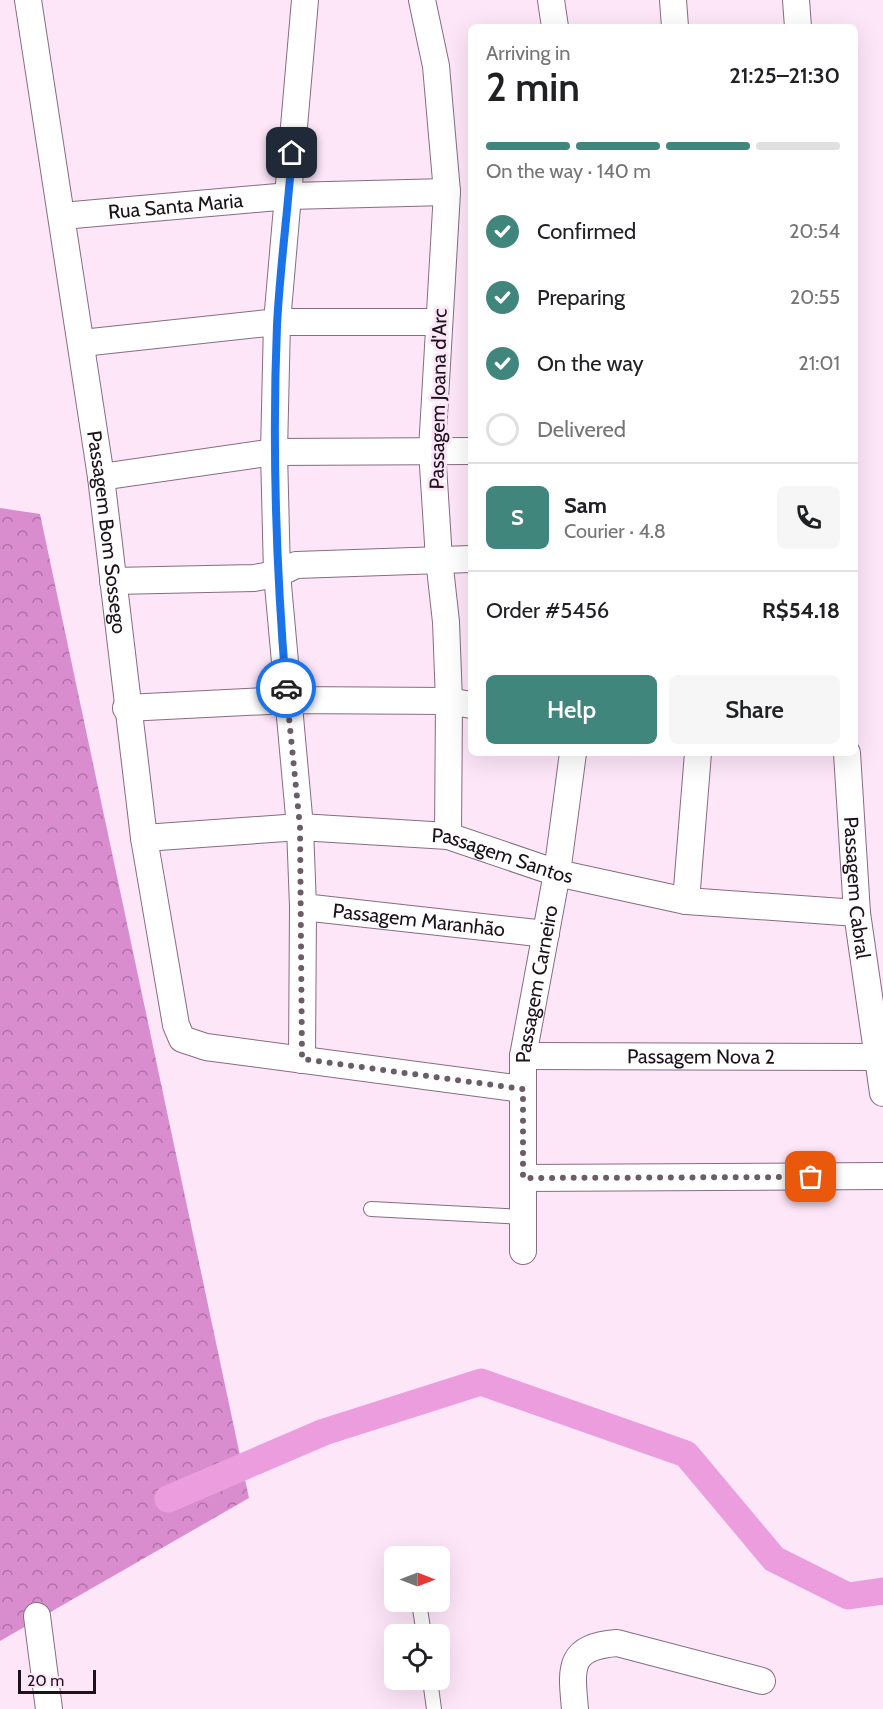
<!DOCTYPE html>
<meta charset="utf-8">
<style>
:root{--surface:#fff;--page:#f6f6f6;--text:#202124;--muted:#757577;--line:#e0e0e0;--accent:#41867c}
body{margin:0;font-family:Cabin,sans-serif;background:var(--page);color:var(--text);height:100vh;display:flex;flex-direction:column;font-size:22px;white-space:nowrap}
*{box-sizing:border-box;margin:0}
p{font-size:20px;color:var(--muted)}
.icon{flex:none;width:33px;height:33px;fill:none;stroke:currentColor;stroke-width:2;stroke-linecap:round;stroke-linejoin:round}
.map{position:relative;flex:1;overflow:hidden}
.sheet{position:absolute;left:468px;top:24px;width:390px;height:732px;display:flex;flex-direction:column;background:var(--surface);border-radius:9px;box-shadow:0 6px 24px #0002}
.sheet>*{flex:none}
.needle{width:39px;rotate:90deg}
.tools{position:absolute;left:384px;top:1546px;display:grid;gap:12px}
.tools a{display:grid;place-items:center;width:66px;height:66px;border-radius:9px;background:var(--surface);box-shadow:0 6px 24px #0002;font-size:30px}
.scale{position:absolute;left:18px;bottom:15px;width:78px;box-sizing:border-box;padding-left:6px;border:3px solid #1c121a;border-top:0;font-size:16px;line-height:21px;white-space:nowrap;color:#1c121a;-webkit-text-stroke:4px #fee6f9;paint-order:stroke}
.pin{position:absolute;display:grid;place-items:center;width:51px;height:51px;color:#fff;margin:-26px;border-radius:12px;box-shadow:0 3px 9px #0006}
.courier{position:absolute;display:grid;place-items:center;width:60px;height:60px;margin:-30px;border:4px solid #1a73e8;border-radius:50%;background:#fff;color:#222;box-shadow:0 2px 8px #0007}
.headline em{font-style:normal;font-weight:600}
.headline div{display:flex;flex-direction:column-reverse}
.headline{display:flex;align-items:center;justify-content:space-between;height:102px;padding:0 18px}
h1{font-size:39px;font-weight:600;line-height:45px}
.bar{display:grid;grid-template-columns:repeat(4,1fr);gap:9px 6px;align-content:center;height:72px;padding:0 18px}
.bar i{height:8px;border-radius:4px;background:var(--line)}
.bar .on{background:var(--accent)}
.bar p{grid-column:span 4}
.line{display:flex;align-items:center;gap:15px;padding:0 18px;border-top:2px solid var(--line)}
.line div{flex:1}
.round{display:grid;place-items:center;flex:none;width:63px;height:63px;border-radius:9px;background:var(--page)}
ol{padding:0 18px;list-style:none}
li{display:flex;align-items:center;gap:18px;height:66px}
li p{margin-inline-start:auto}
li .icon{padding:6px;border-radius:50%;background:var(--accent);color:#fff;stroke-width:4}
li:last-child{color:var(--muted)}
li i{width:33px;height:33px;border:3px solid var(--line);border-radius:50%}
.primary-button{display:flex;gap:12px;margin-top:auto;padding:12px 18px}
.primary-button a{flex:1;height:69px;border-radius:9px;background:var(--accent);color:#fff;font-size:24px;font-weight:600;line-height:69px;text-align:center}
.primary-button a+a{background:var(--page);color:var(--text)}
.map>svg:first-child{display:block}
</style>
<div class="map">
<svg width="883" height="1709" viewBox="0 0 883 1709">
<defs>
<pattern id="forest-crowns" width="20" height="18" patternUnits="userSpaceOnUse" patternTransform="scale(1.5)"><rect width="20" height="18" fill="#da8dce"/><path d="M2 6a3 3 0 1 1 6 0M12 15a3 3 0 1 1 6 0" fill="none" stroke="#b072a6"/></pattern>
</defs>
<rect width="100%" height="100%" fill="#fee6f9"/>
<path fill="url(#forest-crowns)" d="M0 508 40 514 249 1498 0 1641Z"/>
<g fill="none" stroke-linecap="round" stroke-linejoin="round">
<path stroke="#eb9dde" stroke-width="27" d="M168 1499 324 1432 481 1382 686 1454 774 1559 848 1596 883 1591"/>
<g stroke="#866c81" stroke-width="16">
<path id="lane" d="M371 1209 523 1217
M419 1602 424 1635
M430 1680 434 1709"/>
</g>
<g stroke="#866c81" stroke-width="28">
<g id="street">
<path id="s1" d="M28 0 101 477 144 838 176 1025 182 1039 206 1047 523 1089"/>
<path id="s2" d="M305 0 277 322 274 452 277 574 300 827 303 907 546 934"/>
<path d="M422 0 436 66 447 192 432 450 439 559 446 622 449 701 448 836"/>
<path d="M551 0 555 27"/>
<path d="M673 0 675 27"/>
<path d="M796 0 798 27"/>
<path id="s3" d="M62 216 289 196 447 192"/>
<path d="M82 343 277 322H439"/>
<path d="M101 477 274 452 471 451"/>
<path d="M113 581 254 578 277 574 296 565 471 559"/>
<path d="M126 708 287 700 449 701 471 705"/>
<path id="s4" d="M847 753 857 913 883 1093"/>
<path id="s5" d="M144 838 300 827 448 836 557 873 686 901 857 913"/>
<path d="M686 901 698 753"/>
<path id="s6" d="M523 1056 880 1057"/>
<path d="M302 1060 303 907"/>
<path d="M523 1178 883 1176"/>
<path id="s7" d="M523 1251V1056L557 873 573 753"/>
<path d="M37 1616 49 1709"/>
<path d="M575 1709C571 1667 568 1647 617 1643L762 1681"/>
</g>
</g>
<use href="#lane" stroke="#fff" stroke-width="14"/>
<use href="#street" stroke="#fff" stroke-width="26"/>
</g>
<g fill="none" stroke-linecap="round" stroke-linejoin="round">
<path stroke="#6b5c68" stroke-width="6" stroke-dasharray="0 10.8" d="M286 688 300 827 302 1059 523 1089V1178L811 1177"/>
<path stroke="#1a73e8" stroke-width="8" d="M286 688C276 567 272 446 277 325 280 267 288 210 292 153"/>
</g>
<g text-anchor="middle" stroke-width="6" stroke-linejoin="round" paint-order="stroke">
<g font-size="20" fill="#1c121a" stroke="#fee6f9">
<text dy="7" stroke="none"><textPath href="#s3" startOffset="114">Rua Santa Maria</textPath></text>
<text transform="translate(438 399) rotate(-89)" y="7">Passagem Joana d'Arc</text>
<text dy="7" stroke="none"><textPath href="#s1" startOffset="538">Passagem Bom Sossego</textPath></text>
<text dy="7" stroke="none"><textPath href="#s5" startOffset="362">Passagem Santos</textPath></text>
<text dy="7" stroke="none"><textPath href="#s4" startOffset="135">Passagem Cabral</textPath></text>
<text dy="7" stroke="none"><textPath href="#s2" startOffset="1026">Passagem Maranhão</textPath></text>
<text dy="7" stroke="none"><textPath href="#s7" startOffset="268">Passagem Carneiro</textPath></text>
<text dy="7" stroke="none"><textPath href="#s6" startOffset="178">Passagem Nova 2</textPath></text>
</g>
</g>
</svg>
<div class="tools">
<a><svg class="needle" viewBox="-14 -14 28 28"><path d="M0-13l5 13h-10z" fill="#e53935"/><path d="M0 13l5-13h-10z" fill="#757577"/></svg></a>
<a><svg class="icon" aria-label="locate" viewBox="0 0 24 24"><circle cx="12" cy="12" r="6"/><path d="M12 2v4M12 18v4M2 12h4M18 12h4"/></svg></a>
</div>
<div class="scale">20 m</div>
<div class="pin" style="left:811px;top:1177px;background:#ea580c"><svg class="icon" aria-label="bag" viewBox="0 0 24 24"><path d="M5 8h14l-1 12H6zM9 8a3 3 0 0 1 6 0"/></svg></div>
<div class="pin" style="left:292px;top:153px;background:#1f2937"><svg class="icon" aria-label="home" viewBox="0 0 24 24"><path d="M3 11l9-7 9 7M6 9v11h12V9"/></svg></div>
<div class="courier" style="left:286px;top:688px"><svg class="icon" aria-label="car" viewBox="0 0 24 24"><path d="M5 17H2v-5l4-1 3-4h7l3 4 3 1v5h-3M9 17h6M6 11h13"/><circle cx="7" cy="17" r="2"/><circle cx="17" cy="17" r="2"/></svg></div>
<section class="sheet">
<div class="headline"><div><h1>2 min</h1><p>Arriving in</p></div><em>21:25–21:30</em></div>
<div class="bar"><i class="on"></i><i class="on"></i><i class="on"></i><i></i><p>On the way · 140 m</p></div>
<ol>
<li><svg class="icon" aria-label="check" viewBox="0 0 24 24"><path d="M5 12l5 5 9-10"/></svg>Confirmed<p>20:54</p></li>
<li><svg class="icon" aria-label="check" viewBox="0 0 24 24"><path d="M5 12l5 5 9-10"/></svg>Preparing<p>20:55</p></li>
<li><svg class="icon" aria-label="check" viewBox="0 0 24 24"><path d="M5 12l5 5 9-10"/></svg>On the way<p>21:01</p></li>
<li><i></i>Delivered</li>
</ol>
<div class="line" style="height:108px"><b class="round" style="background:var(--accent);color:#fff">S</b><div><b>Sam</b><p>Courier · 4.8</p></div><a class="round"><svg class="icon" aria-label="phone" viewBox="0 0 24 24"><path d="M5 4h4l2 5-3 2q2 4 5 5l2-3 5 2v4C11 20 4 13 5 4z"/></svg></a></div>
<div class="line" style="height:78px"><div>Order #5456</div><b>R$54.18</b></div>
<div class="primary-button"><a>Help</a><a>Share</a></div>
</section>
</div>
